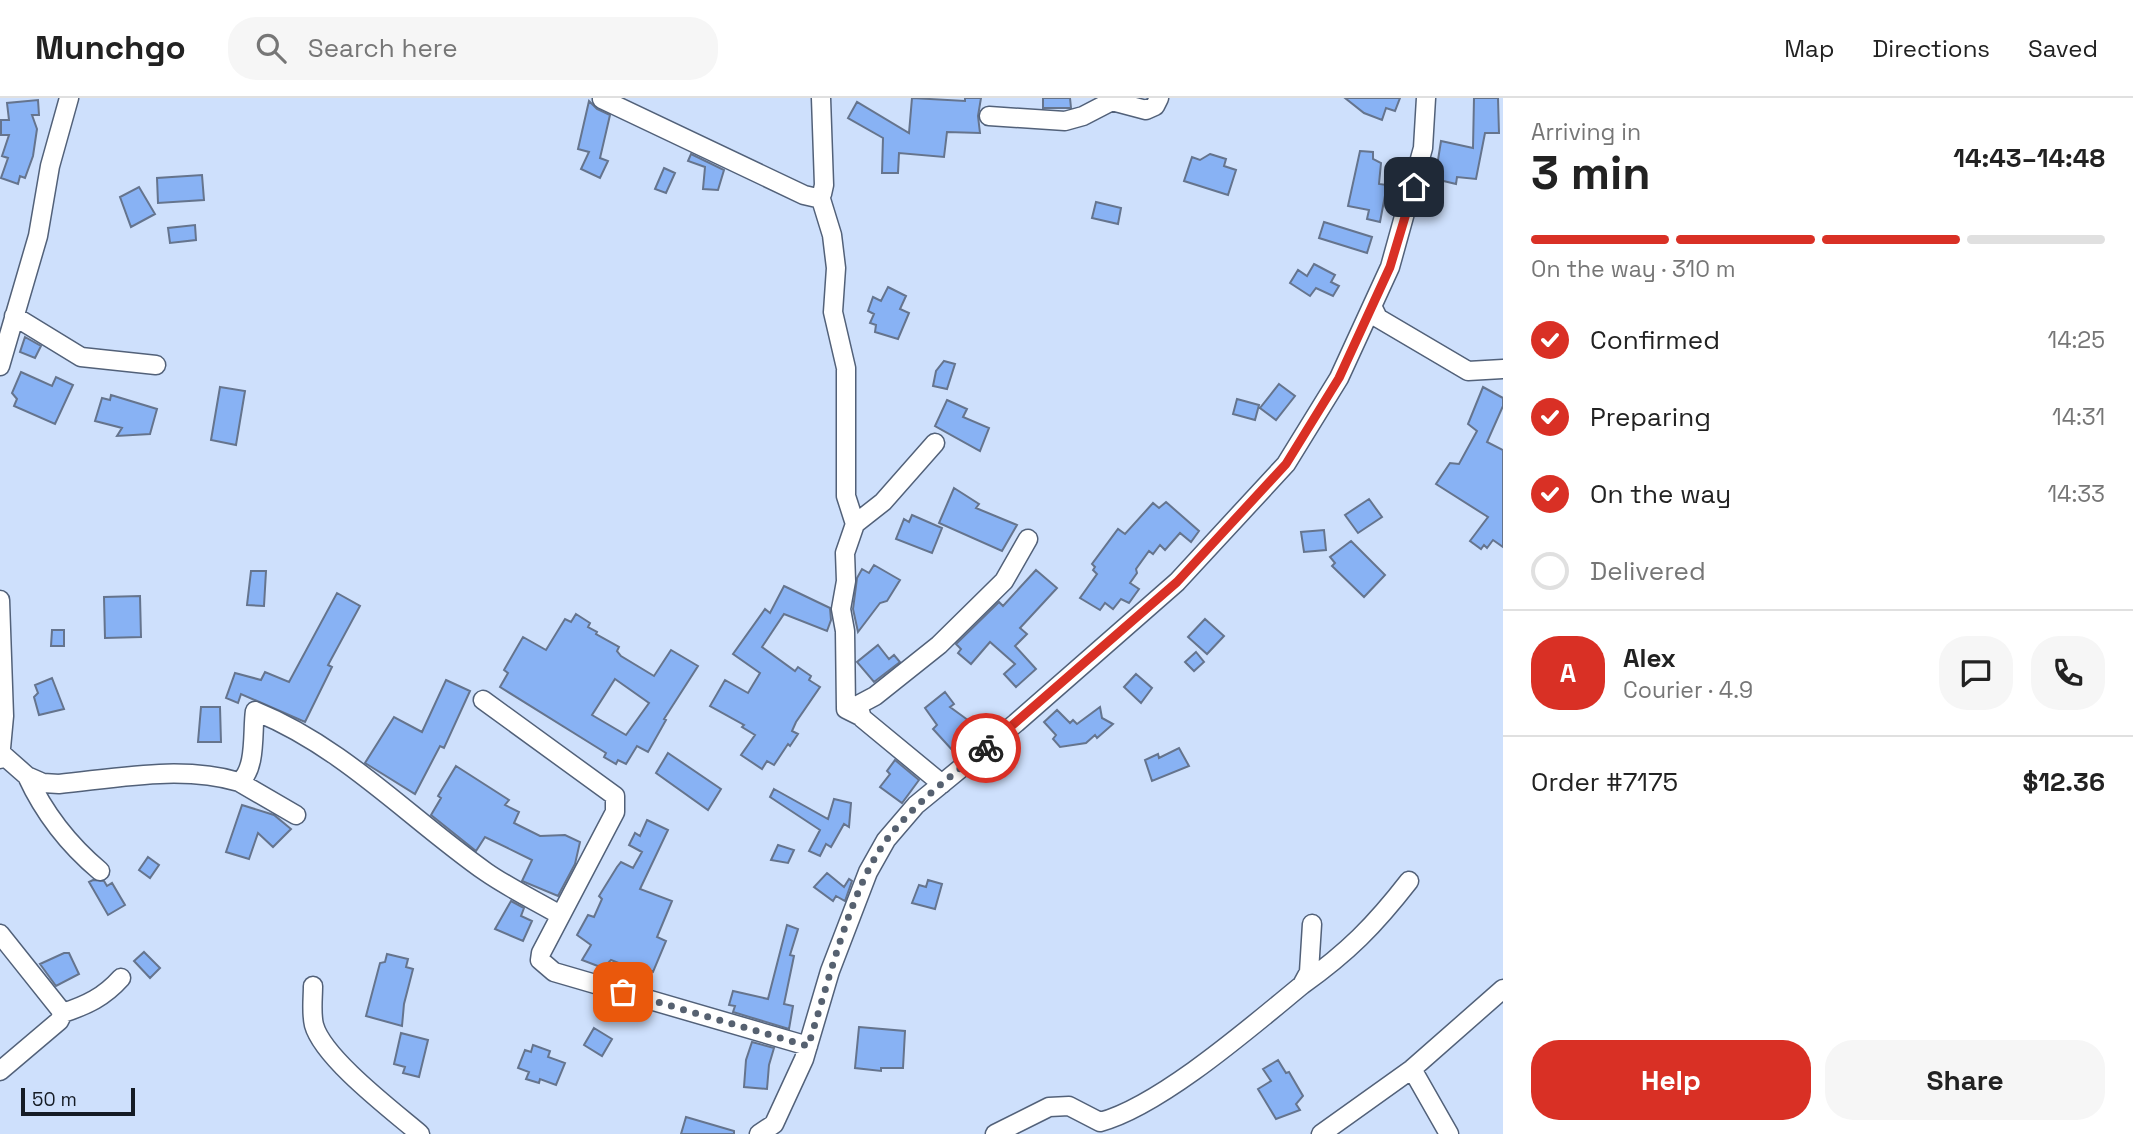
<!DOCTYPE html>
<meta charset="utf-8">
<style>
:root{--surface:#fff;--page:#f6f6f6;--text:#222;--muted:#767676;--line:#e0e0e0;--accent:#d93025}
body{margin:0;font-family:"Space Grotesk",sans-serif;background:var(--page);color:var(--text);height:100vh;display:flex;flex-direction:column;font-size:26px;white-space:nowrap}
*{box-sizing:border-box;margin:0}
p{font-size:23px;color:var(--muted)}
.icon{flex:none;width:38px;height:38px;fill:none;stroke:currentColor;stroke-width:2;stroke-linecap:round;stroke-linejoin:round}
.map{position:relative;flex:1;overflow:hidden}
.panel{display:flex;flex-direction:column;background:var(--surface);width:630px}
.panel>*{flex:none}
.scale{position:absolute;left:21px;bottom:18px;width:114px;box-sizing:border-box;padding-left:7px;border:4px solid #151c25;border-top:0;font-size:19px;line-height:24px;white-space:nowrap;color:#151c25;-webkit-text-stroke:5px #cee0fc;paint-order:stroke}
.pin{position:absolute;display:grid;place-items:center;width:60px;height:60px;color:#fff;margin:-30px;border-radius:14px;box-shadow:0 4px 10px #0006}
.courier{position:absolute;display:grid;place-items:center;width:70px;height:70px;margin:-35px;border:5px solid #d93025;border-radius:50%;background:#fff;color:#222;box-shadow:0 2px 9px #0007}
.head em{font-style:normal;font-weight:600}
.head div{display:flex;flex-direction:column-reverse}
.head{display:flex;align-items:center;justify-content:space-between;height:119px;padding:0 28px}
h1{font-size:46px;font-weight:600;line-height:52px}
.bar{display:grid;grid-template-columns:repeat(4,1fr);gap:10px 7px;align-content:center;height:84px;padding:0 28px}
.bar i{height:9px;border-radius:5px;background:var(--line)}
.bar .active{background:var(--accent)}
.bar p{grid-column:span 4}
.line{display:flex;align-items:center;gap:18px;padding:0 28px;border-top:2px solid var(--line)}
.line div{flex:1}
.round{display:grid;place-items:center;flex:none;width:74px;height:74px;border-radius:28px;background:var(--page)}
ol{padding:0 28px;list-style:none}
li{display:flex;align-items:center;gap:21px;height:77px}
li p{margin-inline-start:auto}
li .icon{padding:7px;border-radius:50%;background:var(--accent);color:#fff;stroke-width:4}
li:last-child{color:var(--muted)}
li i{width:38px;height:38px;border:4px solid var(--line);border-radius:50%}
.cta{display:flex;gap:14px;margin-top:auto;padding:14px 28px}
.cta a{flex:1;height:80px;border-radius:28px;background:var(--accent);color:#fff;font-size:28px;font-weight:600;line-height:80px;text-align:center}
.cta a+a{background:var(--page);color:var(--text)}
header{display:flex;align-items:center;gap:42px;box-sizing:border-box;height:98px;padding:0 35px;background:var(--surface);border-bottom:2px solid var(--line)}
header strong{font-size:33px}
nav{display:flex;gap:38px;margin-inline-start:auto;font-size:24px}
.search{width:490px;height:63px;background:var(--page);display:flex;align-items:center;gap:18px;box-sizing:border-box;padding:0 24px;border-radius:28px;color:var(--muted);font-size:26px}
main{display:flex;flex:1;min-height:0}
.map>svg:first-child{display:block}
</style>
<header>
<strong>Munchgo</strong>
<div class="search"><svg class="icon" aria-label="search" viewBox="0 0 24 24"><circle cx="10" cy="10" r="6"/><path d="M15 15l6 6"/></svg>Search here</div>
<nav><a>Map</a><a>Directions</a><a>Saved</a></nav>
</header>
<main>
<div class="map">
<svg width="1503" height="1036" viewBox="0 0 1503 1036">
<rect width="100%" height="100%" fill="#cee0fc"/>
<path fill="#88b2f4" stroke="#65748d" stroke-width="2" fill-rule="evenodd" d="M912 0 965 3V0H981L978 18 980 35 947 34 944 59 899 55 898 75H882L883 40 848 20 857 4 909 35Z
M1043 0H1070L1071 10H1043Z
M1345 0H1400L1395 13 1386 10 1382 22 1364 15Z
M1474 0H1498L1499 35H1485L1476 81 1457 79 1456 86 1435 81 1441 43 1473 50Z
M38 2 39 17H32L37 31 33 58 25 80 20 78 18 86 1 80 8 60 2 58 9 37H1V22H9L7 5Z
M589 3 597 11 610 17 600 60 608 63 600 80 581 71 589 54 578 51Z
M1360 53 1373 54V61L1381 65 1379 86 1387 87 1380 124 1367 121 1369 112 1348 108Z
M691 56 724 72 718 92 703 91 705 69 688 63Z
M1210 56 1226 61 1224 68 1236 72 1228 97 1184 83 1192 59 1200 62Z
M664 70 675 75 666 95 655 91Z
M202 77 204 102 158 105 157 80Z
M139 89 155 116 131 129 120 99Z
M1096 104 1121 110 1118 126 1092 120Z
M1324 124 1372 139 1367 155 1319 140Z
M195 127 196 142 170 145 168 130Z
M1314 166 1335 177 1331 184 1339 188 1333 198 1316 190 1310 198 1290 185 1298 172 1307 178Z
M888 189 906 198 900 211 909 215 898 241 875 234 876 227 870 225 874 216 868 213 873 199 881 203Z
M25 239 41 248 35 260 20 254Z
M944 263 955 266 947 291 933 288 936 273Z
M21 274 52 288 56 279 73 287 55 326 14 308 17 301 12 295Z
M1279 286 1295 298 1276 322 1260 310Z
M220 289 245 293 236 347 211 342Z
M1483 289 1503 300V308L1487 344 1503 352V449L1493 442 1487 450 1484 447 1481 451 1470 443 1488 419 1436 386 1450 365 1459 366 1477 333 1468 326Z
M111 297 157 311 150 336 117 338 122 330 95 323 102 300 110 302Z
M1237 301 1259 307 1255 322 1233 316Z
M947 302 967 311 963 319 989 330 980 353 935 328Z
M954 390 979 406 976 410 1017 427 1002 453 939 425Z
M1369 401 1382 419 1358 435 1345 417Z
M1166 404 1199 433 1191 444 1180 435 1165 452 1160 447 1153 456 1149 453 1136 471 1137 475 1130 485 1139 491 1129 505 1121 501 1113 511 1105 505 1100 512 1080 500 1097 476 1093 472 1095 469 1092 466 1118 431 1125 436 1153 405 1159 410Z
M912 417 942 430 932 455 896 441 904 421 909 424Z
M1324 432 1326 452 1304 454 1301 434Z
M1351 443 1385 477 1364 499 1332 468 1335 465 1330 459Z
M874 467 900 482 887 503 880 505 858 534 853 511 857 480 862 471 869 475Z
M1036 472 1057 490 1020 530 1027 536 1015 548 1036 571 1016 589 1004 576 1015 566 990 544 971 566 958 555 961 551 956 546 999 504 1003 508Z
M251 473H266L264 508 247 507Z
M784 488 830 510 831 522 827 533 784 516 762 549 795 573 798 569 811 578 809 582 820 589 796 624 792 633 798 636 790 648 788 646 774 667 767 663 762 671 741 657 755 637 742 629 744 627 710 608 725 582 748 595 760 575 733 556 765 511 770 515Z
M337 495 360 508 328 567 332 569 305 624 241 596 238 605 226 600 235 575 261 582 265 574 289 584Z
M140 498 141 539 105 540 104 499Z
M576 516 590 525 588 529 597 534 596 536 619 549 617 553 621 558 654 578 671 552 698 568 664 621 666 622 648 654 637 648 626 666 618 662 616 666 604 659 606 655 500 589 508 575 504 572 523 539 546 552 565 521 571 524ZM615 581 649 605 626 637 592 617Z
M1205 521 1224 538 1207 556 1188 539Z
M52 532H64V548H51Z
M878 547 889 561 894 557 900 564 874 584 857 564Z
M1196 554 1204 564 1194 573 1185 564Z
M1136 576 1152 590 1141 605 1124 589Z
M52 580 64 611 39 617 34 599 38 595 35 587Z
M446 582 470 593 444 650 440 648 415 696 365 665 394 619 422 634Z
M945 594 954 606 950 609 972 625 965 632 970 638 954 654 933 631 937 627 925 610Z
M201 609H220L221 644H198Z
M1100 609 1102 620 1113 626 1097 640 1095 637 1086 645 1060 649 1053 641 1056 637 1044 624 1057 612 1070 625 1073 622 1077 626Z
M1179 650 1189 668 1152 683 1145 662 1158 656 1159 660Z
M668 655 721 691 708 712 656 675Z
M895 662 919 682 902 705 880 689 890 676 887 673Z
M456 668 509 702 505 707 519 714 514 725 540 738 565 737 580 744 575 766 558 798 522 783 532 762 485 739 476 753 431 717 441 700 438 698Z
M774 691 828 721 834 701 851 705 849 729 844 726 831 749 826 746 820 758 809 753 820 732 770 699Z
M242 707 274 717 291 731 273 749 258 735 249 761 226 754Z
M647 722 668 732 640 791 672 803 657 839 666 843 653 874 643 869 641 874 611 862 603 870 582 862 591 847 577 837 588 817 594 819 602 801 599 798 617 769 621 764 633 770 642 754 629 747 635 735 640 738Z
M778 747 794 752 788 765 771 762Z
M148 759 159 767 150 780 139 772Z
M827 775 844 789 849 781 852 783 845 803 836 798 833 803 814 789Z
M93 782 104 783 107 788 112 785 125 807 108 817 89 784Z
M928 782 942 786 935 811 912 805 919 787 926 789Z
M511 803 524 810 521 818 532 823 523 843 495 831Z
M787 827 798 831 790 857 794 858 784 906 793 908 789 931 733 914 735 908 729 907 733 893 768 901Z
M144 854 160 870 150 880 134 863Z
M64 855H69L79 876 56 888 40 866Z
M387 856 408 861 406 869 413 871 404 906 402 928 366 918 380 865 385 864Z
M859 929 905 933 903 970H881V973L855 970Z
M594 930 612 941 602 958 584 947Z
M401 935 428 942 419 979 403 975 405 969 394 966Z
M752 944 774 950 769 967 767 991 744 989 746 962Z
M533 947 550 953 548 959 565 965 556 987 540 981 539 985 526 981 529 974 518 970 525 952 531 954Z
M1278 962 1286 975 1289 974 1303 998 1296 1006 1300 1012 1276 1021 1258 991 1271 983 1263 971Z
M686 1019 734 1033V1036H681Z"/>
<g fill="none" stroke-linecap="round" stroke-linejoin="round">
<g stroke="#526179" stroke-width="21">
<path id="minor" d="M602 1 804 97 817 100 822 96 824 87 821 0
M989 18 1065 23 1083 18 1112 3 1146 12 1155 8 1159 0
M820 98 832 137 836 170 833 214 846 270V398L855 426 845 455 846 483 841 511 845 533 846 611 860 618
M1372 208 1378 220 1468 273 1503 271
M14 218 81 259 156 267
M0 268 38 138 50 68 69 0
M855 426 883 404 935 345
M0 502 4 618 0 661
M483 602 615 698V714L541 855 540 862 554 874 808 948
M1 655 27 678
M942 686 862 620 858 607 875 598 939 547 1004 483 1028 441
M296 717 239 684C257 672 252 632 255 613 344 649 409 720 486 774 509 790 536 803 560 817
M100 773C69 747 44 715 27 678L43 685 59 686C118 680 182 667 239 684
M0 836 63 915 59 923 0 973
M1302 887C1348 854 1374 828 1409 783
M313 888C313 900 311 915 314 927 323 960 393 1013 420 1036
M63 915C87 907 104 899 121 880
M1412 971 1449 1036
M759 1036 774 1026 804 961 830 873 868 774 886 742 916 707 1016 625 1177 484 1286 366 1339 280 1390 169 1423 50 1426 0
M995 1036 1049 1009 1069 1008 1100 1024C1160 1008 1252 928 1302 887L1309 874 1312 826
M1321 1036 1412 971 1503 891"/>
</g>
<use href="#minor" stroke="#fff" stroke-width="18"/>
</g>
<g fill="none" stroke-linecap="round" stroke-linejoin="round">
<path stroke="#566170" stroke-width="7" stroke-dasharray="0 12.6" d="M623 894 808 948C828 888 850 789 888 740 916 704 951 678 986 650"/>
<path stroke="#d93025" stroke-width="9" d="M986 650 1177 484 1286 366 1339 280 1390 169 1414 89"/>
</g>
</svg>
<div class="scale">50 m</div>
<div class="pin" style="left:623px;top:894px;background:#ea580c"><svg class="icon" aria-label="bag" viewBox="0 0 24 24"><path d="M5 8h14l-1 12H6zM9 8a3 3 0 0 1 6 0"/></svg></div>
<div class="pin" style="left:1414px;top:89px;background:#1f2937"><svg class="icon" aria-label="home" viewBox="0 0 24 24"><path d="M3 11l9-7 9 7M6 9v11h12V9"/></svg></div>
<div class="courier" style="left:986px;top:650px"><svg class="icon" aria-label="bike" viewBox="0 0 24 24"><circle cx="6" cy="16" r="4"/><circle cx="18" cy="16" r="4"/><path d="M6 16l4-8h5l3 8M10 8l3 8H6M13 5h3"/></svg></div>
</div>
<section class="panel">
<div class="head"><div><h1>3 min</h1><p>Arriving in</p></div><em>14:43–14:48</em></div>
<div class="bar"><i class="active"></i><i class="active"></i><i class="active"></i><i></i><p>On the way · 310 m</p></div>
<ol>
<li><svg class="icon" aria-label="check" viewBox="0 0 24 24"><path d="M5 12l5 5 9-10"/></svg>Confirmed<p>14:25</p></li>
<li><svg class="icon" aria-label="check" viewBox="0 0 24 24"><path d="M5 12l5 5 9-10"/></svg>Preparing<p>14:31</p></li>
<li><svg class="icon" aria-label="check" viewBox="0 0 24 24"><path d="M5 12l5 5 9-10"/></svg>On the way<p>14:33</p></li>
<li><i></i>Delivered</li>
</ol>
<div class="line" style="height:126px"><b class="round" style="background:var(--accent);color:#fff">A</b><div><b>Alex</b><p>Courier · 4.9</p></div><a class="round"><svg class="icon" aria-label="chat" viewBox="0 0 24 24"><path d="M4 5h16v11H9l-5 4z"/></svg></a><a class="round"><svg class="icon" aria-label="phone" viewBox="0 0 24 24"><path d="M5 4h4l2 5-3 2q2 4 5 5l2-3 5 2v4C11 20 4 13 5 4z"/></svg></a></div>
<div class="line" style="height:91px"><div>Order #7175</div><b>$12.36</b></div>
<div class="cta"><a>Help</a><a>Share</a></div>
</section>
</main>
